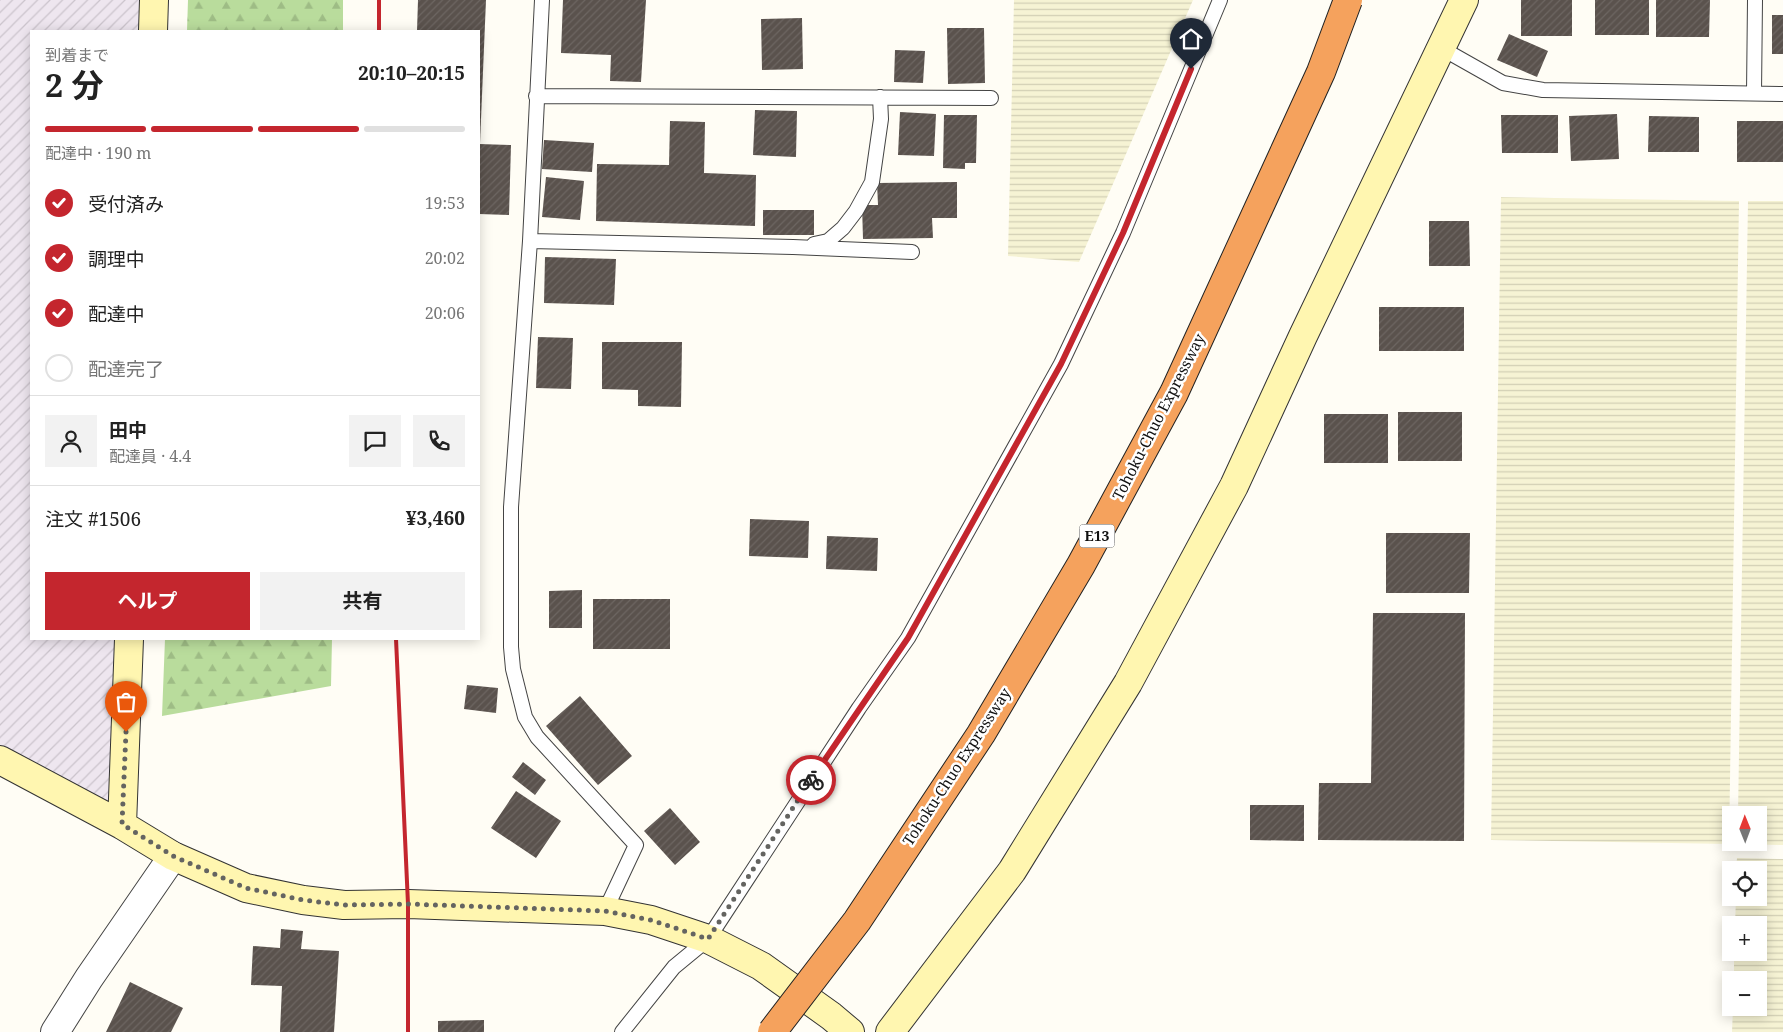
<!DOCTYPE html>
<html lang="ja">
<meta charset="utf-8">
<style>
:root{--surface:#fff;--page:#f2f2f2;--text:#222;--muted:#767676;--line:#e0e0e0;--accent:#c4262e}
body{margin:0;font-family:"Noto Serif","Noto Sans JP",serif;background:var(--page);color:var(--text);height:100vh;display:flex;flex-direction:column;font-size:19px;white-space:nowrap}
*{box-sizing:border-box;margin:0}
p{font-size:16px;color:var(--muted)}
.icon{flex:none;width:28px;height:28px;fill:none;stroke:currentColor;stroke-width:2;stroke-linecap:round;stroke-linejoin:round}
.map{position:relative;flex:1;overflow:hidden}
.drawer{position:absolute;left:30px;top:30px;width:450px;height:610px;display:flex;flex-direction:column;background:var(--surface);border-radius:0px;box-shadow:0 2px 12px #0003}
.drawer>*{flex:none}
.needle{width:32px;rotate:359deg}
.fabs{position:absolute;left:1722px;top:806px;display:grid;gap:10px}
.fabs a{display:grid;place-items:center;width:45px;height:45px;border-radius:0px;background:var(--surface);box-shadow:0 2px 12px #0003;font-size:25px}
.pin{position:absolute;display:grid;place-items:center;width:42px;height:42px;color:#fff;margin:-51px -21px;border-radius:50% 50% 50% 0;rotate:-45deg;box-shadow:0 0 5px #0007}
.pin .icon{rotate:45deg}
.courier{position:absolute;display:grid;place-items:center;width:50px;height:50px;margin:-25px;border:4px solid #c4262e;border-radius:50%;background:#fff;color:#222;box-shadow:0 1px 6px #0007}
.head em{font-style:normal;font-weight:700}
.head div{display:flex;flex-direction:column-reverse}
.head{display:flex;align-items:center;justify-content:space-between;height:85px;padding:0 15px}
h1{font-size:32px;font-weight:700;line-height:38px}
.bar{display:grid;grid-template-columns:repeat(4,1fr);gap:8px 5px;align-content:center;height:60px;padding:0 15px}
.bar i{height:6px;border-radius:4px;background:var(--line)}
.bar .selected{background:var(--accent)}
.bar p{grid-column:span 4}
.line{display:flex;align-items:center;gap:12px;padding:0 15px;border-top:1px solid var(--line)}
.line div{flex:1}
.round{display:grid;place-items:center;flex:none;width:52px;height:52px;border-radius:0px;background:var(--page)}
ol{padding:0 15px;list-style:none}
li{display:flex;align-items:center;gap:15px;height:55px}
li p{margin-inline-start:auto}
li .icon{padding:5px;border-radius:50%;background:var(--accent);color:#fff;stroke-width:4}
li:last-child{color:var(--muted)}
li i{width:28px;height:28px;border:2px solid var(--line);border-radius:50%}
.primary-button{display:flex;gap:10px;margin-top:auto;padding:10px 15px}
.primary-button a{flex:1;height:58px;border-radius:0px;background:var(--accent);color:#fff;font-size:20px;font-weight:700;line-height:58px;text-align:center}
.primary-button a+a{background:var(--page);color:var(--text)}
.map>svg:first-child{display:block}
</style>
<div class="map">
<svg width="1783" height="1032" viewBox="0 0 1783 1032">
<defs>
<pattern id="industrial-furrows" width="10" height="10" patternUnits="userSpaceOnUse" patternTransform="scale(1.25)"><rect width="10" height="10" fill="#eee6ef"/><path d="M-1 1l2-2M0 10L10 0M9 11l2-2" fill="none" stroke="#cbc4cc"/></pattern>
<pattern id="farmland-rules" width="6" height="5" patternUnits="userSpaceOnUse" patternTransform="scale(1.25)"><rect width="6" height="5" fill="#f6f3d4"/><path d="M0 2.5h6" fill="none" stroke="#d2cfb5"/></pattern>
<pattern id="forest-firs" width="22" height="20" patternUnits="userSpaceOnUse" patternTransform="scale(1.25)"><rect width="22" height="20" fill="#b9dc9c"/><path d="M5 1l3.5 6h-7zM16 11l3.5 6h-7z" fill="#9ebc85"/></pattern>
<pattern id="building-hatch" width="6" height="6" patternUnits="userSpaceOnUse" patternTransform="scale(1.25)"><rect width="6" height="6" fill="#5a524d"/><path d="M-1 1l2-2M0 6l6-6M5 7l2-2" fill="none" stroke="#6d6662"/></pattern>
</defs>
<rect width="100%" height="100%" fill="#fffdf5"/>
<path fill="url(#industrial-furrows)" d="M0 0H154L153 31H31V639H129L122 825 0 760Z"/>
<path fill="url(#farmland-rules)" d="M1014 0H1193L1079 262 1008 256Z
M1501 197 1739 201 1729 844 1491 840Z
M1748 201H1783V845L1737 844V843L1759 842V815H1738Z
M1737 858 1783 859V1032H1732L1733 1008H1759V980H1734V953L1759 952V925H1735L1736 898H1759V870H1736Z"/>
<path fill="url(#forest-firs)" d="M188 0H343V31H187Z
M165 639H332L331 686 162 716Z"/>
<path fill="url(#building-hatch)" d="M418 0H486L480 143H479V31H417Z
M563 0H646L641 82 610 81 611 55 561 53Z
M1521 0H1572V36H1521Z
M1595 0H1649V35H1595Z
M1656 0H1710L1709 37H1656Z
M1772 15H1783V54H1772Z
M802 18 803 69 762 70 761 19Z
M947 28H984L985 83 948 84Z
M1509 34 1548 51 1537 77 1497 60Z
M895 50 925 51 923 83 894 82Z
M755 110 797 111 796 157 753 155Z
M900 112 936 114 934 156 898 155Z
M1617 114 1619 159 1571 161 1569 116Z
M944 115H977L976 163H965V169L943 168Z
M1501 115H1558V153H1502Z
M1649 116 1699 117V152H1648Z
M670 121 705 122 704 173 756 175 755 226 596 221 597 164 669 165Z
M1737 121H1783V162H1737Z
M544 140 594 143 592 172 542 169Z
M479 144 511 145 509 215 479 214Z
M546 177 584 181 580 220 542 217Z
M957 182V218H932L933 238 863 239 862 205H878L877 183Z
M763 210H814V235H763Z
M1429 221H1469L1470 266H1429Z
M545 257 616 259 614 305 544 303Z
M1379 307H1464V351H1379Z
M538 337 573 338 571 389 536 388Z
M602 342H682L681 407 638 406V390L602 389Z
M1398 412H1462V461H1398Z
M1324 414H1388V463H1324Z
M750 519 809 521 808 558 749 556Z
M1386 533H1470L1469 593H1386Z
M827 536 878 538 877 571 826 569Z
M582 590V628H549V591Z
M593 599H670V649H593Z
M1373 613H1465L1464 841 1318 840 1319 783H1371Z
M467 685 498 688 496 713 464 709Z
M580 696 632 756 598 785 546 726Z
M523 762 546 780 535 795 512 777Z
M516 791 561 821 536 858 491 828Z
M1250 805H1304V841L1250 840Z
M670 808 700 842 675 865 644 831Z
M281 929 303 931 301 949 339 951 334 1032H280L282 986 251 985 253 946 280 948Z
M130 982 183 1008 171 1032H106Z
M484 1020V1032H438V1021Z"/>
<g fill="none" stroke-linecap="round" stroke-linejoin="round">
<g stroke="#444" stroke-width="16">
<path id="lane" d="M542 0 530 241 511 507V647L513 669 525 717 537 737 636 845 605 911
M1441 48 1503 83 1543 90 1783 94
M1754 93 1755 0
M536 96 991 98
M530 241 793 247 912 252
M814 244 828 241 843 228 856 211 872 182 881 119 880 97
M622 1032 674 967 708 939 859 708 908 638 1061 364 1123 233 1220 0"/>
</g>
<g stroke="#444" stroke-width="30">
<path id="street" d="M55 1032 89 978 173 856"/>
</g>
<g stroke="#333" stroke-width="30">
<path id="secondary" d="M153 31 154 0
M0 760 122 825 173 856 246 888 303 900 344 905 408 904 605 911 651 920 708 939 761 966 831 1016 850 1032
M122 825 129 639
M890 1032 1012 871 1128 683 1234 486 1303 336 1464 0"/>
</g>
<use href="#lane" stroke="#fff" stroke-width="14"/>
<use href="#street" stroke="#fff" stroke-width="28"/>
<use href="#secondary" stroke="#fff6b0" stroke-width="28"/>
<path stroke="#c4262e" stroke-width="4" d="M379 31V0
M396 639 408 904V1032"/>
<g stroke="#222" stroke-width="30" stroke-linecap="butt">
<path id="highway-bridge" d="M772 1032 857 921 981 734 1081 565 1174 393 1321 72 1348 0"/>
</g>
<use href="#highway-bridge" stroke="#f5a25d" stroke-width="28"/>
</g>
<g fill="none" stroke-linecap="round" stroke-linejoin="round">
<path stroke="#646461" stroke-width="5" stroke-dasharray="0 9" d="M126 732 122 824 173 856 246 888 303 900 344 905 408 904 605 911 651 920 708 939 811 780"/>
<path stroke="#c4262e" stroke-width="6" d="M811 780 908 638 1061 364 1123 233 1191 69"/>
</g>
<g text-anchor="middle" stroke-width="5" stroke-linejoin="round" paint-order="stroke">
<rect fill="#fff" stroke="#585858" stroke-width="1" x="1079.5" y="524.5" width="35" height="23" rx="4"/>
<g font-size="14" font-weight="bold" fill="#111">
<text x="1097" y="541">E13</text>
</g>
<g font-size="15" fill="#111" stroke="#fff">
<text transform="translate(1159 417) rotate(-63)" y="5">Tohoku-Chuo Expressway</text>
<text transform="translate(957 767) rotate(-57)" y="5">Tohoku-Chuo Expressway</text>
</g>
</g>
</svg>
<div class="fabs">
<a><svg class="needle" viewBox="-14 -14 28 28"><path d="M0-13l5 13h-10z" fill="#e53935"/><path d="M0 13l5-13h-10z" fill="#767676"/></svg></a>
<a><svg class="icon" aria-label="locate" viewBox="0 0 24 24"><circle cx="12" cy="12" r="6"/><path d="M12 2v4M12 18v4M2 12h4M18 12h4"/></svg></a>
<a>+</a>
<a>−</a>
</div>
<div class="pin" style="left:126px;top:732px;background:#ea580c"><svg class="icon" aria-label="bag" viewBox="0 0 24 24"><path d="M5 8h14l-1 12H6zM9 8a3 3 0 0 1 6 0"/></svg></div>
<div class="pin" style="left:1191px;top:69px;background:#1f2937"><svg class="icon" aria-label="home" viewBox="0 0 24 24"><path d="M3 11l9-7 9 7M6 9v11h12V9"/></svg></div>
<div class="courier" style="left:811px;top:780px"><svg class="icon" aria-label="bike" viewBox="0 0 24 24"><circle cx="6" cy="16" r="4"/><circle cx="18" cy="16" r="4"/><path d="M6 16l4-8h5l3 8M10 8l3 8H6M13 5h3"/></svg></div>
<section class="drawer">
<div class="head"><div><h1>2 分</h1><p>到着まで</p></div><em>20:10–20:15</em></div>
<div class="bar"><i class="selected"></i><i class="selected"></i><i class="selected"></i><i></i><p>配達中 · 190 m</p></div>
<ol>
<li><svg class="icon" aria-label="check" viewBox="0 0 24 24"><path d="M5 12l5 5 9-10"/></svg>受付済み<p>19:53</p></li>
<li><svg class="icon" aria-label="check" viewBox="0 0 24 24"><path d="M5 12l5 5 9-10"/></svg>調理中<p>20:02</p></li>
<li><svg class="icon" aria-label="check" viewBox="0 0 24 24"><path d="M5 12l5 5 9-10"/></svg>配達中<p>20:06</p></li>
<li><i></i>配達完了</li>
</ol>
<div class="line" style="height:90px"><a class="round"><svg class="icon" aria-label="person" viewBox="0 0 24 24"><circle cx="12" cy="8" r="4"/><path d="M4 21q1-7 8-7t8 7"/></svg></a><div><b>田中</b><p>配達員 · 4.4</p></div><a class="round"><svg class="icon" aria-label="chat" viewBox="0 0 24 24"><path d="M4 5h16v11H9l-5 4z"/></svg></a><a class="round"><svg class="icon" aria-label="phone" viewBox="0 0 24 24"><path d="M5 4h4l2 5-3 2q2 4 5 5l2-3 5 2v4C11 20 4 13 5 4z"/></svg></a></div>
<div class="line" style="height:65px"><div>注文 #1506</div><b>¥3,460</b></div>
<div class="primary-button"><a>ヘルプ</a><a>共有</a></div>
</section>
</div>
